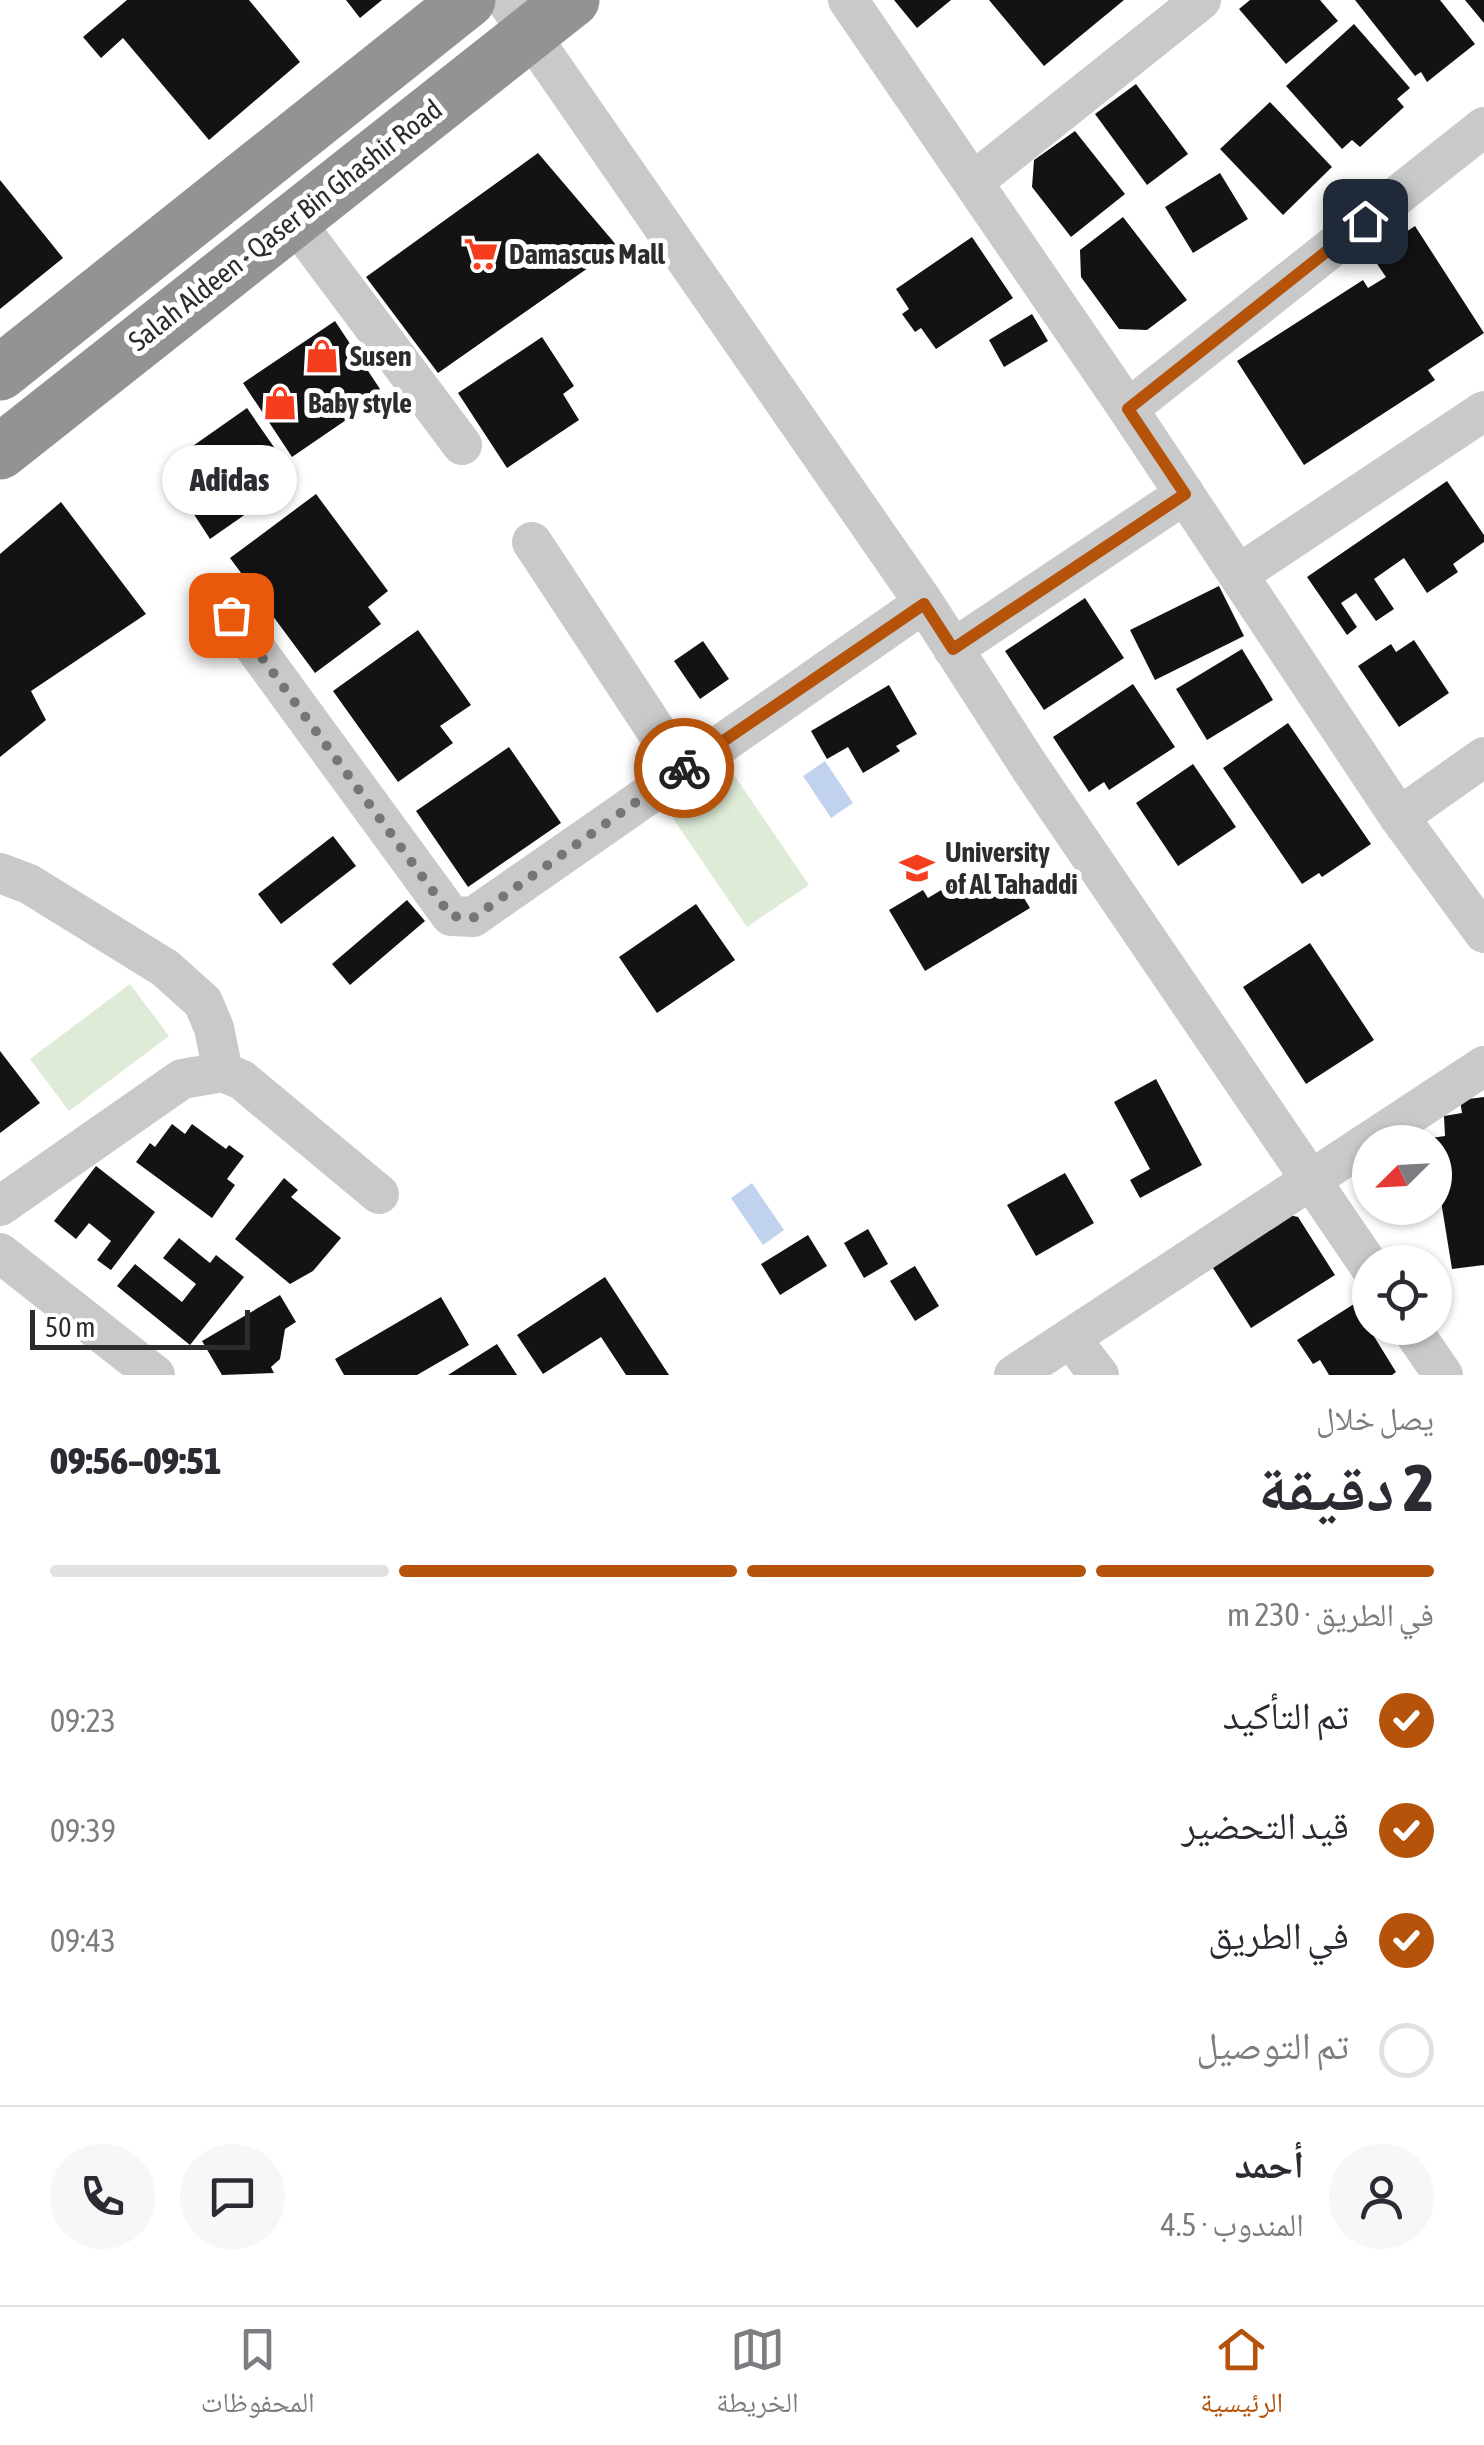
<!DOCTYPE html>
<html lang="ar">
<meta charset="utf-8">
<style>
:root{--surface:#fff;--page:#f7f7f7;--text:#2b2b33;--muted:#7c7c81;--line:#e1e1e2;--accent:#b45309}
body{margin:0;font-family:"Asap Condensed","Noto Naskh Arabic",sans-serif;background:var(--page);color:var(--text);direction:rtl;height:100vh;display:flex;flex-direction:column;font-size:38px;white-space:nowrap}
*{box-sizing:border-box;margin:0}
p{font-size:32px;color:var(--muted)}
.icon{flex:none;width:55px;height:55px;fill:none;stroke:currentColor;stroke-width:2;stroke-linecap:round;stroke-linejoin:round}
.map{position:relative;height:1375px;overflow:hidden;direction:ltr}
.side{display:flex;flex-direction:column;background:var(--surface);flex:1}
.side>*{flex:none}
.needle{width:65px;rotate:246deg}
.controls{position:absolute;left:1352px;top:1125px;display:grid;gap:20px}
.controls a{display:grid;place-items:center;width:100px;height:100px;border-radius:50%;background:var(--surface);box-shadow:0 2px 8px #0004;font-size:50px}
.scale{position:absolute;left:30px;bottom:25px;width:220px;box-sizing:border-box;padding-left:10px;border:5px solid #2c2c2c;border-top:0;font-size:28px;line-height:35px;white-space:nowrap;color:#2c2c2c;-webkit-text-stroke:8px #fff;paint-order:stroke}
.pin{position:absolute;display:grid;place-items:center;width:85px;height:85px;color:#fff;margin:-42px;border-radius:20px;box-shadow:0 5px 15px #0006}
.courier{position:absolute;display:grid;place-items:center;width:100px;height:100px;margin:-50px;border:8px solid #b45309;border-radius:50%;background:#fff;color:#222;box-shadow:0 2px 12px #0007}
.bubble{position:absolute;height:70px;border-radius:35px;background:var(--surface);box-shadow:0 2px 8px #0004;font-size:32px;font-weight:800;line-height:70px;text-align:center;direction:rtl}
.headline em{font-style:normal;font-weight:800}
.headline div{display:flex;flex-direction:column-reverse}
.headline{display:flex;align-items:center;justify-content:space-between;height:170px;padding:0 50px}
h1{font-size:65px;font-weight:800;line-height:75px}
.bar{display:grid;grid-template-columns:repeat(4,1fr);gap:15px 10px;align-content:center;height:120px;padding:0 50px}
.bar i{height:12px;border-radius:8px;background:var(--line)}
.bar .current{background:var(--accent)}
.bar p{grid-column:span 4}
.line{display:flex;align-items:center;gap:25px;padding:0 50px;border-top:2px solid var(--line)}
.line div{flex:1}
.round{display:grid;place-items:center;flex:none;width:105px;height:105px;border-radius:52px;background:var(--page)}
ol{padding:0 50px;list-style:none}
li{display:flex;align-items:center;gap:30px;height:110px}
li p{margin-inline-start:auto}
li .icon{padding:10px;border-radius:50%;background:var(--accent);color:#fff;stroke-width:4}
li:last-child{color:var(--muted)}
li i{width:55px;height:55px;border:5px solid var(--line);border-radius:50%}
.tab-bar{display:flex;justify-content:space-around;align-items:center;height:140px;border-top:2px solid var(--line);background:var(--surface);font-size:28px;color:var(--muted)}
.tab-bar a{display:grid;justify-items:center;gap:5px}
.tab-bar .current{color:var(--accent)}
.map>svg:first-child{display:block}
</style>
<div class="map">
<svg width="1484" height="1375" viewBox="0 0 1484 1375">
<rect width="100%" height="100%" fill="#fff"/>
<path fill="#deebd7" d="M730 769 809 885 747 927 668 811Z
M130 984 169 1036 69 1111 30 1059Z"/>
<path fill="#c1d2ee" d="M825 761 853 803 831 818 803 776Z
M752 1183 784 1230 763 1245 731 1198Z"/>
<path fill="#131313" d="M127 0H249L300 62 209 140 123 38 101 58 83 37Z
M346 0H382L360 18Z
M894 0H951L917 28Z
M989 0H1124L1044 66Z
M1250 0H1320L1338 21 1286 64 1239 9Z
M1355 0H1440L1475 44 1427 82 1421 72 1415 76Z
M1465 0H1484V23Z
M1354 24 1410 88 1397 99 1404 107 1360 147 1352 140 1342 149 1286 86Z
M1136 84 1188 154 1147 185 1095 114Z
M1270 102 1332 167 1283 215 1220 149Z
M1075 131 1125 194 1071 237 1032 187 1034 160Z
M538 153 618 247 438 373 366 277Z
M1220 173 1248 219 1193 253 1165 207Z
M0 180 63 258 0 309Z
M1123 217 1187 300 1147 330 1119 329 1081 277 1080 250Z
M1415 226 1484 333 1428 370 1435 380 1304 465 1237 361 1363 280 1368 288 1386 277 1371 255Z
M972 237 1013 298 936 349 921 328 915 332 902 314 909 309 896 289Z
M1032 314 1048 341 1004 367 989 340Z
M335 321 380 389 364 399 368 405 292 457 243 383Z
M542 337 574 386 563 394 579 420 507 468 458 393Z
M247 408 296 479 210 539 175 485 180 455Z
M1447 481 1484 535V542L1453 564 1458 572 1427 593 1404 558 1374 579 1394 609 1376 621 1356 593 1341 603 1357 627 1347 635 1307 577Z
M316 494 388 591 368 607 381 624 315 673 230 558Z
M61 502 146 614 31 691 46 720 0 757V554Z
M1219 586 1244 636 1155 680 1130 630Z
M1085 598 1124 658 1044 710 1005 651Z
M418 630 471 705 440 726 453 743 398 782 333 691Z
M1414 640 1449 693 1399 727 1358 666 1391 644 1396 652Z
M703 641 729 679 700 699 674 661Z
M1242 649 1273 700 1207 740 1176 689Z
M1133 684 1175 747 1109 790 1104 782 1089 792 1053 737Z
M889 685 917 734 896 746 900 751 863 773 848 747 827 759 811 731Z
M1288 723 1371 844 1322 877 1319 873 1302 884 1223 768Z
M509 747 561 823 468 887 416 811Z
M1193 764 1236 827 1178 866 1136 803Z
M333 836 356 866 281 924 258 894Z
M971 872 982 892 1010 875 1030 908 925 971 889 910 923 890 928 898Z
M407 900 425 921 350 985 332 964Z
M696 904 735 960 657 1013 619 957Z
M1310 943 1374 1040 1306 1084 1243 987Z
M0 1051 40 1103 0 1133Z
M1156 1079 1202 1165 1140 1198 1130 1180 1150 1169 1114 1102Z
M1484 1097V1265L1452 1269 1435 1164V1142H1432L1431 1138 1445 1136 1444 1116 1462 1113 1460 1100Z
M172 1124 185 1134 192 1124 226 1149 229 1145 244 1156 227 1179 235 1185 212 1218 136 1162 150 1143 155 1147Z
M96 1166 155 1212 111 1270 97 1260 111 1241 89 1223 76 1239 54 1221Z
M1065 1173 1094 1223 1036 1256 1007 1205Z
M284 1178 298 1190 291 1197 341 1238 313 1271 290 1284 235 1239Z
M1276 1212 1298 1217 1335 1275 1251 1328 1206 1257Z
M868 1229 888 1264 864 1278 844 1243Z
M808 1235 827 1266 780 1295 761 1264Z
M179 1238 210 1263 216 1255 244 1277 190 1345 117 1286 135 1264 182 1302 196 1284 163 1258Z
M915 1266 939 1306 915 1321 890 1281Z
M605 1277 669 1375H626L601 1337 543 1374 517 1335Z
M280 1295 296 1322 285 1329 280 1359 271 1367 274 1373 222 1375 202 1341Z
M441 1297 469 1345 417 1375H344L335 1359Z
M1354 1304 1396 1372 1392 1375H1329L1320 1360 1313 1364 1297 1340Z
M497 1344 517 1375H448Z"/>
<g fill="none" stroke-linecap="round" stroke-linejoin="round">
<path stroke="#c9c9c9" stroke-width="40" d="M506 0 924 603 1029 766 1370 1267
M848 0 1128 409 1399 817 1484 933
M973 182 1201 0
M293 219 462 445
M1128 409 1484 127
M532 542 682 770
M1239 574 1484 411
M231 615 451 916 473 917 924 603
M953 649 1185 494
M1399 817 1484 757
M0 873 29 884 165 968 203 1002 214 1028 223 1072
M0 1206 182 1079 223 1072 242 1080 379 1194
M0 1253 155 1375
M1411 1328 1443 1375
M1070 1338 1099 1375
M1014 1375 1484 1066"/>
<path stroke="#939393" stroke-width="55" d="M0 373 468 0
M0 452 572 0"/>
</g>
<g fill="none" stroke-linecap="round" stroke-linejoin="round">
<path stroke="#767676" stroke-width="10" stroke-dasharray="0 18" d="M231 615 451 916 473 918 684 768"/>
<path stroke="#b45309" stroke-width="12" d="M684 768 924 604 953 649 1185 494 1128 409 1365 221"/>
</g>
<defs>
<g id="supermarket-bare" transform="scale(2.7)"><path d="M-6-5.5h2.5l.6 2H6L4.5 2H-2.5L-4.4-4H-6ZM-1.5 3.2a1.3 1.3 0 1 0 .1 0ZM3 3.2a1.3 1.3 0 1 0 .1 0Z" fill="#f43e1d" stroke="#fff" stroke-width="2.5" paint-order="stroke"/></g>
<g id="shop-bare" transform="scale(2.7)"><path d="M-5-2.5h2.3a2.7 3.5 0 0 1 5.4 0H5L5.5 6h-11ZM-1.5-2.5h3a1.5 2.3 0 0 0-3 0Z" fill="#f43e1d" stroke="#fff" stroke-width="2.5" paint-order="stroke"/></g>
<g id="university-bare" transform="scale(2.7)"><path d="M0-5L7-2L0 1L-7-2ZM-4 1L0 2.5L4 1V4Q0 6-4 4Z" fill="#f43e1d" stroke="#fff" stroke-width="2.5" paint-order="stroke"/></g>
</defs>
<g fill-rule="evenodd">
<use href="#supermarket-bare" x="481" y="254"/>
<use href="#shop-bare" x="322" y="356"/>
<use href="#shop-bare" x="280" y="403"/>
<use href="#university-bare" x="917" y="868"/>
</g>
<g text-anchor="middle" stroke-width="10" stroke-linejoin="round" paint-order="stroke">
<g font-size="28" fill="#2c2c2c" stroke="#fff">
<text transform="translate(285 225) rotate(-38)" y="10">Salah Aldeen - Qaser Bin Ghashir Road</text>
</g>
<g font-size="28" font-weight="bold" fill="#2c2c2c" stroke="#fff" text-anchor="start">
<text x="509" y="264">Damascus Mall</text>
<text x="350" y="366">Susen</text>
<text x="308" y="413">Baby style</text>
<text x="945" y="862">University<tspan x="945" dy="32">of Al Tahaddi</tspan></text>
</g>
</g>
</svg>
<div class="controls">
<a><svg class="needle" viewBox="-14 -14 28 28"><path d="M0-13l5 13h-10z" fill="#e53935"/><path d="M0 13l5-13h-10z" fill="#7c7c81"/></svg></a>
<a><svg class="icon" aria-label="locate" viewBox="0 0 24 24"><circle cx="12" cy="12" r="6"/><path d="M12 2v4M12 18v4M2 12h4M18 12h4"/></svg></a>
</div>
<div class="scale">50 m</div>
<div class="pin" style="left:231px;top:615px;background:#ea580c"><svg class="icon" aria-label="bag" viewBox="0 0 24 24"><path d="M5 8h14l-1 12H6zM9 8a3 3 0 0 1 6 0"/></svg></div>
<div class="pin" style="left:1365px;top:221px;background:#1f2937"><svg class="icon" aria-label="home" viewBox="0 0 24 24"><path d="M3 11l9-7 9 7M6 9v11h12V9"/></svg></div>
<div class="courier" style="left:684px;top:768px"><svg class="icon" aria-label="bike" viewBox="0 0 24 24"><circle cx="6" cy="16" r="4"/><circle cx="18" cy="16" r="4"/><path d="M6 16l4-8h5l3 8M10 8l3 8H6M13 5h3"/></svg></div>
<div class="bubble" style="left:162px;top:445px;width:135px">Adidas</div>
</div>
<section class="side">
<div class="headline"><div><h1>2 دقيقة</h1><p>يصل خلال</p></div><em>09:51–09:56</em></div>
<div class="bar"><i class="current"></i><i class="current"></i><i class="current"></i><i></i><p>في الطريق · 230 m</p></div>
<ol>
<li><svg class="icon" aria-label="check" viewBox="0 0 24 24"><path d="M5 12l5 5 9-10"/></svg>تم التأكيد<p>09:23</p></li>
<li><svg class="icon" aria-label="check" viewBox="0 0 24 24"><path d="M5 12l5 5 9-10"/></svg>قيد التحضير<p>09:39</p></li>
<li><svg class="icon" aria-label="check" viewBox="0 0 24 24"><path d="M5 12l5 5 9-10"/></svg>في الطريق<p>09:43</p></li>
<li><i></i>تم التوصيل</li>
</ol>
<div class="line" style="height:180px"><a class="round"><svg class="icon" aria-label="person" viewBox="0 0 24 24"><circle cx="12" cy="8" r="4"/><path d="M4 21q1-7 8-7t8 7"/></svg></a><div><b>أحمد</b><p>المندوب · 4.5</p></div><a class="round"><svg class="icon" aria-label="chat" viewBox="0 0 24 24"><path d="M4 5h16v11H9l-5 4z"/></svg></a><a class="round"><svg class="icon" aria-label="phone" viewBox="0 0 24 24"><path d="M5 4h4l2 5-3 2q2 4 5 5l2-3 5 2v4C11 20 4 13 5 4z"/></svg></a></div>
</section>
<nav class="tab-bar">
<a class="current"><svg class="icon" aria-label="home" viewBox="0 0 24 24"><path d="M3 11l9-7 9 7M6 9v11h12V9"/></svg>الرئيسية</a>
<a><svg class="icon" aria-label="map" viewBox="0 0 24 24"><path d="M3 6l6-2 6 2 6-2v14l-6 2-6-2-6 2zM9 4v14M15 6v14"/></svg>الخريطة</a>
<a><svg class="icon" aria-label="saved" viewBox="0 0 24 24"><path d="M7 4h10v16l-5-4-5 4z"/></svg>المحفوظات</a>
</nav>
